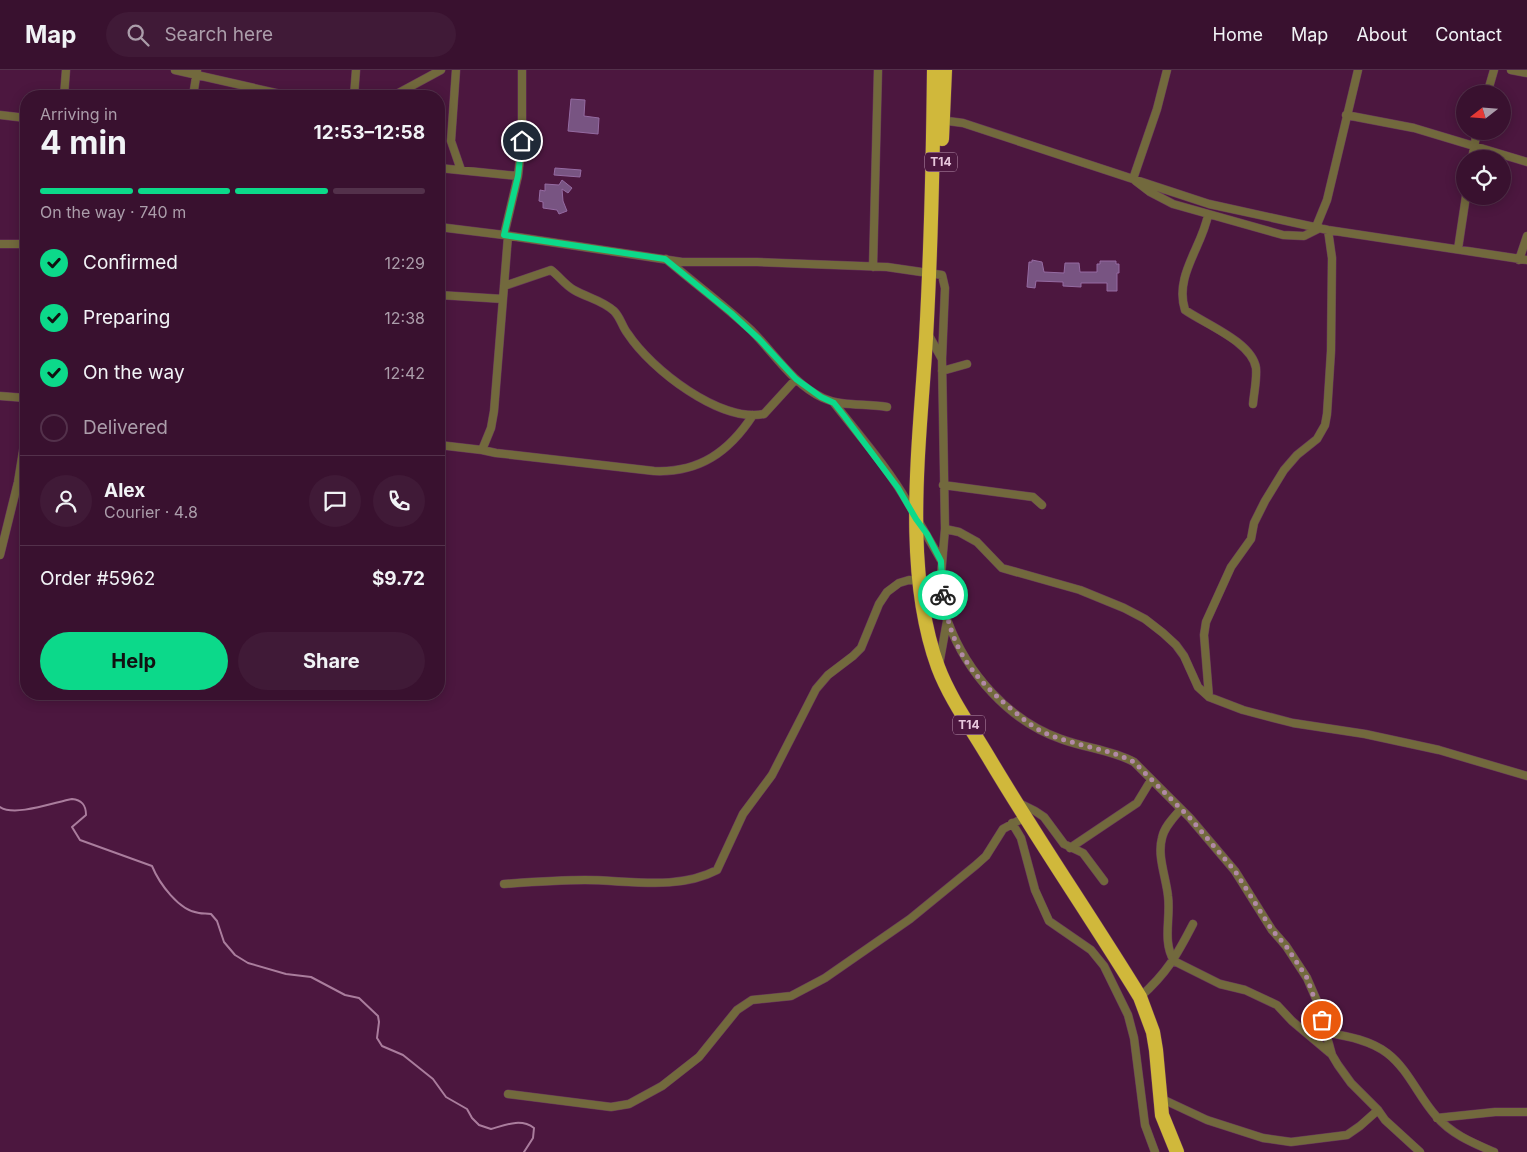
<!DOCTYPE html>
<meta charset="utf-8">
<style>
:root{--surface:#39112f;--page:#401a37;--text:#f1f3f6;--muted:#ab9daa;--line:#53314b;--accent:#0cd98a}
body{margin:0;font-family:Inter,sans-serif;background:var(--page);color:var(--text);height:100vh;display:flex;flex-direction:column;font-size:19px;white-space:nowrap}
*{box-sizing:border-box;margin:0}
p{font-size:16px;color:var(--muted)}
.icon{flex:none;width:28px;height:28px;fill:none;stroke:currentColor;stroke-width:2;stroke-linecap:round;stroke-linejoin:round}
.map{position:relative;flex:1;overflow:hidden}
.drawer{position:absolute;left:20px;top:20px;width:425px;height:610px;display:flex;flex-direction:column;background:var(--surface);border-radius:20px;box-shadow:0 2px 12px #0003,0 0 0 1px var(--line)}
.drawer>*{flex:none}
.needle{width:32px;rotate:253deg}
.controls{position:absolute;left:1456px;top:15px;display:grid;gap:10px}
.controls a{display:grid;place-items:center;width:55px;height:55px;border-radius:50%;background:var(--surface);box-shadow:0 2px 12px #0003,0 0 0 1px var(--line);font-size:25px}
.pin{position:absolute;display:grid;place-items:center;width:42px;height:42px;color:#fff;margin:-21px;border:2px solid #fff;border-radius:50%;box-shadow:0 1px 5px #0007}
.courier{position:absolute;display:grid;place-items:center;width:50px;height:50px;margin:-25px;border:4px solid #0cd98a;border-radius:50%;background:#fff;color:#222;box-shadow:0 1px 6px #0007}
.summary em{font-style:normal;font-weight:700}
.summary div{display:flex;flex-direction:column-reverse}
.summary{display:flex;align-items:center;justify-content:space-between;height:85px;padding:0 20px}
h1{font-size:32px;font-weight:700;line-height:38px}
.bar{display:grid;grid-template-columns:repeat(4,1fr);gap:8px 5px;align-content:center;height:60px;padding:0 20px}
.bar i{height:6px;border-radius:4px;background:var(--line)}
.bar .current{background:var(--accent)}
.bar p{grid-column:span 4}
.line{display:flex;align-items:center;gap:12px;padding:0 20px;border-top:1px solid var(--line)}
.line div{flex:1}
.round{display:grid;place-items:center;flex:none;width:52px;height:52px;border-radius:26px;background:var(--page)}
ol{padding:0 20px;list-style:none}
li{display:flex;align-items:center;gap:15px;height:55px}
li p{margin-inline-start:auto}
li .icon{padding:5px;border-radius:50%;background:var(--accent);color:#111;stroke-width:4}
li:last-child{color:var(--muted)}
li i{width:28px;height:28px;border:2px solid var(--line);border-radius:50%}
.button{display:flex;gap:10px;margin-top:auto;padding:10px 20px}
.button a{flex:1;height:58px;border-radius:30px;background:var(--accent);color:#111;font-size:20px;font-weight:700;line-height:58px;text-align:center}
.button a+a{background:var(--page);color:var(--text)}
header{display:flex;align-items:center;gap:30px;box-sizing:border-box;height:70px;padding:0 25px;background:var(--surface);border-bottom:1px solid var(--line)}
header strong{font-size:24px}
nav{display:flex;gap:28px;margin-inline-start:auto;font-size:18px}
.search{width:350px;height:45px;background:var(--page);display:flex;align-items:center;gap:12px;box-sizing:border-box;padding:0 18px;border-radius:28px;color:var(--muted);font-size:19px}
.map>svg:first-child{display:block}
</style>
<header>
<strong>Map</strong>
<div class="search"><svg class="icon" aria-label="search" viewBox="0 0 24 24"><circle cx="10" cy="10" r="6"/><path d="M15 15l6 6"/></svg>Search here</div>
<nav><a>Home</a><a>Map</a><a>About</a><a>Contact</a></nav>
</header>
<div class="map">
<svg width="1527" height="1082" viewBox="0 0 1527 1082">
<rect width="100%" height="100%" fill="#4c173f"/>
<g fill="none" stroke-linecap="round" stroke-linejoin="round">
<path stroke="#aa7d9d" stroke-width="2" d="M0 737C15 747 55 732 72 729 82 730 86 735 86 745L72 757 80 770 152 796C159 813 179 841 199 843 203 844 207 843 211 844L217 851 224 872 235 885 248 893 286 904 311 907 345 925 359 928 378 946 379 952 377 968 382 976 403 985 433 1009 446 1027 467 1039 472 1048 479 1055 491 1059C505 1055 521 1048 534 1058L533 1068 524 1082"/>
</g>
<path fill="#785482" stroke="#956ba2" d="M571 29 585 30 584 46 599 48 598 64 568 61Z
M555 98 581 100 580 107 554 105Z
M562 110 572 118 568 123 562 119 563 131 567 141 559 144 557 140 543 138V132L539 131 540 120 545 121V114L559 115Z
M1032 190 1042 192 1044 202 1064 203 1065 193H1079L1080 202H1097V194H1100V191H1116V194H1119V203H1117V221H1107V213H1081V217L1063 216V212L1036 211 1035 218 1027 217 1029 192H1032Z"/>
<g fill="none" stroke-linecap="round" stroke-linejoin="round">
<g stroke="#68375b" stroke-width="9">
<path id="street" d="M175 0 289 26
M456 0 451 71 461 100
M1167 0 1157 39 1133 109 1150 122 1173 134 1283 165 1304 166 1320 158
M1511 0 1527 3
M1487 24 1494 0
M64 26 66 0
M193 26 197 1
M354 26 356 0
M393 26 441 0
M0 45 26 48
M1346 45 1414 58 1527 92
M940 50 963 53 1209 134 1328 160 1527 190
M1472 89 1477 61
M439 98 518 106
M1208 145C1202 177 1174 206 1185 240 1205 254 1252 272 1256 298 1257 310 1254 322 1253 334
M439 157 504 165 682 192H757L887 197 942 205 945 218 942 289 945 459 941 506 947 551 939 595
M1316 157 1327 130 1358 0
M504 165 518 106 522 71V0
M0 174H26
M1458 179 1466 126
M666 189C694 213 724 235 751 260 774 283 793 314 823 328 843 337 866 333 887 337
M1519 190 1527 166
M873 197 878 0
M504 216 551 200C559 206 565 215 574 220 588 228 602 230 614 241 621 248 622 257 628 264 651 299 720 353 764 344L796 309
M439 225 503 229
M928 264 942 289
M942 301 967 294
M0 326 26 328
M834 333C859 365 888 398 908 433 919 452 930 471 941 490
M439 375 482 380 491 358 494 341 508 166
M482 380 496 383 654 401C699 403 729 382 753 345
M943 415 1033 427 1042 435
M945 459 959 462 977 472 1002 498 1080 520 1124 538 1145 549 1163 563 1176 575 1184 586 1198 617 1209 627 1243 640 1293 653 1365 664 1439 680 1527 706
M0 485 18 412 26 363
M948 552C967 603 1009 651 1061 669 1085 678 1112 680 1134 692L1190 748 1235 801 1272 860 1286 876 1307 908 1317 931 1332 985 1338 995 1351 1013 1378 1040 1385 1050 1420 1082
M1209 627 1204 565 1206 552 1231 497 1251 469 1254 453 1265 431 1284 400 1297 385 1317 369 1325 355 1327 344 1331 281 1332 188 1328 160
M1017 732 1035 741 1044 747 1064 774 1083 783 1104 811
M1181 739C1174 747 1164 757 1162 768 1157 786 1166 807 1168 826 1171 848 1162 871 1174 891L1220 914 1245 920 1277 935 1292 951 1330 983
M1012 753 1021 768 1035 820 1049 851 1091 880 1104 896 1128 945 1134 968 1145 1055 1155 1082
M1070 778 1137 733 1151 710
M504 814C531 812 558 810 585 810 628 810 677 821 717 800L743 744 772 705 816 619 828 605 853 586 861 578 879 534 887 522 899 513 909 510 920 511
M1140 927C1167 903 1177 885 1193 854
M1325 962C1346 966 1370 970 1387 983 1409 1000 1418 1026 1436 1046 1451 1064 1473 1073 1494 1082
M508 1024 611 1037 629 1034 662 1016 699 987 737 940 752 930 791 926 825 908 910 849 976 795 986 786 1003 759 1025 747
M1160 1028 1207 1050 1263 1068 1291 1072 1347 1065 1360 1056 1378 1040
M1437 1048 1495 1042H1527"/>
</g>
<g stroke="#68375b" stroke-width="15">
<path id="highway" d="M934 0C933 89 931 179 926 268 920 371 902 499 938 597 950 629 972 659 989 688 1037 769 1091 847 1140 927L1153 962 1156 980 1162 1045 1177 1082
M942 69 945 0"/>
</g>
<use href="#street" stroke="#72693d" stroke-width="8"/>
<use href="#highway" stroke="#d0b83b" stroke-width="14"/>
</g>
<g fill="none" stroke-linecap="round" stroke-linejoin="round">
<path stroke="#b189a6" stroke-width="5" stroke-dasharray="0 9" d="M943 525C951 577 969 603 1009 637 1022 648 1034 659 1050 665 1077 676 1110 679 1134 692L1190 748 1235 801 1272 860 1286 876 1307 908 1322 950"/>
<path stroke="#0cd98a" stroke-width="6" d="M522 71 518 106 504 165 665 189 731 243 759 269 796 309 821 327 834 333 845 347 898 418 916 449 927 464 941 491 943 525"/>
</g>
<g text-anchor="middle" stroke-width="5" stroke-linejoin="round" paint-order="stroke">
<g fill="#4c173f" stroke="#b992ae" stroke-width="1">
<rect x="925" y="82.5" width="32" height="19" rx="4"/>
<rect x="953" y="645.5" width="32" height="19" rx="4"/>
</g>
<g font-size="12" font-weight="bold" fill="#e8c7dd">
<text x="941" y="96">T14</text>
<text x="969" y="659">T14</text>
</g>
</g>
</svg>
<div class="controls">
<a><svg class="needle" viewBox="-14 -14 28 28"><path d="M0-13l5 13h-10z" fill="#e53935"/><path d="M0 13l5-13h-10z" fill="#ab9daa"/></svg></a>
<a><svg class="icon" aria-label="locate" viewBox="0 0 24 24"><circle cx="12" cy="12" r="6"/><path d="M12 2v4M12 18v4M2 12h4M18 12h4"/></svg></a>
</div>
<div class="pin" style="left:1322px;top:950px;background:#ea580c"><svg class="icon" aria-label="bag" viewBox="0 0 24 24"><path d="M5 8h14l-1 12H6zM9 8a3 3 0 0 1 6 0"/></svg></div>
<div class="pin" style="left:522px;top:71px;background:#1f2937"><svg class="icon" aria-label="home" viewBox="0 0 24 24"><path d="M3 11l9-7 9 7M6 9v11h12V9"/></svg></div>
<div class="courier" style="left:943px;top:525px"><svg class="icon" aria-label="bike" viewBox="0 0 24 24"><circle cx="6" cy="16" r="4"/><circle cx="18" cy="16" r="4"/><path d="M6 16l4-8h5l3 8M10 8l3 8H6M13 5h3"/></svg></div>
<section class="drawer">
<div class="summary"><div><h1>4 min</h1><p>Arriving in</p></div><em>12:53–12:58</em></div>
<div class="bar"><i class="current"></i><i class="current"></i><i class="current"></i><i></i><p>On the way · 740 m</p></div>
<ol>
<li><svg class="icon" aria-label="check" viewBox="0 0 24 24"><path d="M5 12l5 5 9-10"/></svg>Confirmed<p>12:29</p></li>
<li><svg class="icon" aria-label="check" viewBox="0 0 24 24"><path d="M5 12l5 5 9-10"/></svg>Preparing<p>12:38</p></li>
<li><svg class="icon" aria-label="check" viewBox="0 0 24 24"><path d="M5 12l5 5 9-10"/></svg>On the way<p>12:42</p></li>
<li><i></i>Delivered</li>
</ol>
<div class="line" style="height:90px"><a class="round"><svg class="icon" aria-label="person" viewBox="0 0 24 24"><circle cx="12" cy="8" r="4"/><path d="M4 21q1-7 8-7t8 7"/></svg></a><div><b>Alex</b><p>Courier · 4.8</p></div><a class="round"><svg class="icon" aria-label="chat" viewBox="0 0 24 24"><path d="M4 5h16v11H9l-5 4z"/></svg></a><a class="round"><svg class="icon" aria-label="phone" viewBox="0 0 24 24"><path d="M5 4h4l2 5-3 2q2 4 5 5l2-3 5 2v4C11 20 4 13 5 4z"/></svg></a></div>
<div class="line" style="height:65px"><div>Order #5962</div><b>$9.72</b></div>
<div class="button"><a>Help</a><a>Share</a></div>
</section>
</div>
